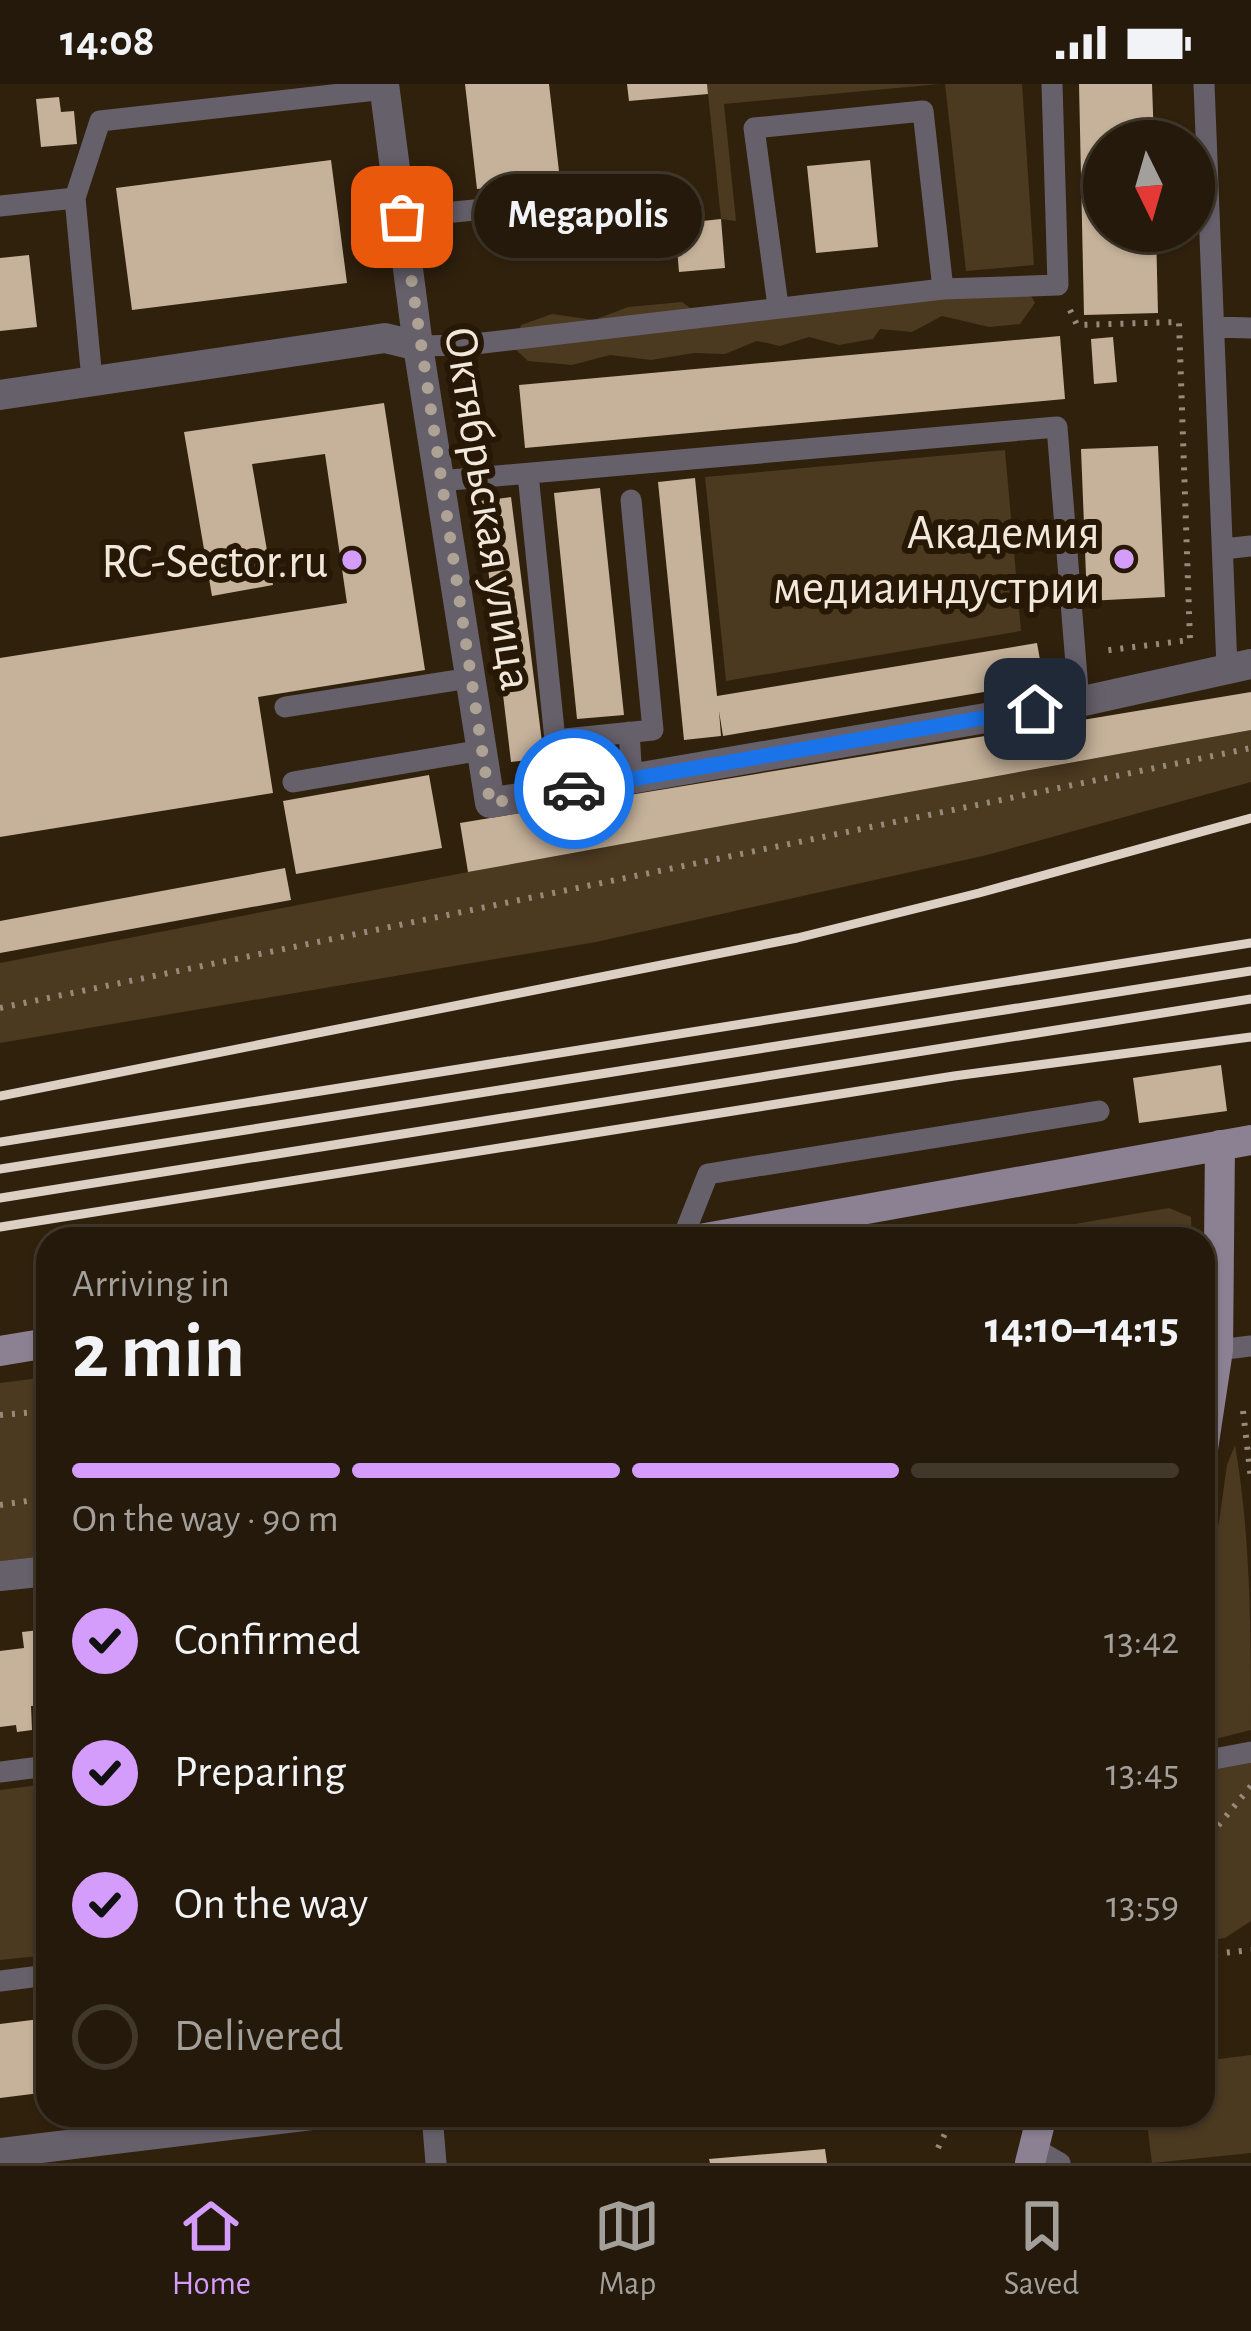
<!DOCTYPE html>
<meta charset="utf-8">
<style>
:root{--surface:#24190a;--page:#2c2213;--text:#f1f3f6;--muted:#a3a09c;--line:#41382b;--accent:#d49cfb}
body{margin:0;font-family:"Alegreya Sans",sans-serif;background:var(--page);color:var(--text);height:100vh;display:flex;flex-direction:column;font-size:45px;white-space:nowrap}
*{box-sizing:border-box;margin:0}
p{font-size:39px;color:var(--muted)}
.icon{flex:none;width:66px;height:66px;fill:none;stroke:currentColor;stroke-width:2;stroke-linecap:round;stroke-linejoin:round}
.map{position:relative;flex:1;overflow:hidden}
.drawer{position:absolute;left:36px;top:1143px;width:1179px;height:900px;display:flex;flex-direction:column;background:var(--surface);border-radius:36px;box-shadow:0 3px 9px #0004,0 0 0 3px var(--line)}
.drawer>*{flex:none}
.needle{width:78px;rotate:175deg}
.controls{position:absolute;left:1083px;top:36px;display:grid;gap:24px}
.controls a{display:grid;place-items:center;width:132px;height:132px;border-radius:50%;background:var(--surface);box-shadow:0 3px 9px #0004,0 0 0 3px var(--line);font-size:60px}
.pin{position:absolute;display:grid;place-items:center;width:102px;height:102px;color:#fff;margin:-51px;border-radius:24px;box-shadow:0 6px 18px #0006}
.courier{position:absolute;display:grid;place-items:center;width:120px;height:120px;margin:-60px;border:9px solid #1a73e8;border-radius:50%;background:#fff;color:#222;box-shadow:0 3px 15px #0007}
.bubble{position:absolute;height:84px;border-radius:42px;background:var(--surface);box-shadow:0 3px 9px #0004,0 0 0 3px var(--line);font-size:39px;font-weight:600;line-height:84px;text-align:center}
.headline em{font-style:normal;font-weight:600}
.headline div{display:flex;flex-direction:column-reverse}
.headline{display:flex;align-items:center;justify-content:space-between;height:204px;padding:0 36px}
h1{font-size:78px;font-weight:600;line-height:90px}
.bar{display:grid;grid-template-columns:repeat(4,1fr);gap:18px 12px;align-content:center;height:144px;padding:0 36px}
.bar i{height:15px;border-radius:9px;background:var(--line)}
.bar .on{background:var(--accent)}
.bar p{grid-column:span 4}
ol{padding:0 36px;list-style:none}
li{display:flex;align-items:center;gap:36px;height:132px}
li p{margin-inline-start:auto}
li .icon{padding:12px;border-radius:50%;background:var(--accent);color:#111;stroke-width:4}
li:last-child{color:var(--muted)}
li i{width:66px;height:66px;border:6px solid var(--line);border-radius:50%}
.status{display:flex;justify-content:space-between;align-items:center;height:84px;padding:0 60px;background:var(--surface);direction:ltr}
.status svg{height:33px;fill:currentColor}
.tabs{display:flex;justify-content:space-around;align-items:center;height:168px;border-top:3px solid var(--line);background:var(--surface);font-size:33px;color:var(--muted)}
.tabs a{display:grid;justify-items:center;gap:6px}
.tabs .on{color:var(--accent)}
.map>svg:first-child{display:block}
</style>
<div class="status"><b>14:08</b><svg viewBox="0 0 49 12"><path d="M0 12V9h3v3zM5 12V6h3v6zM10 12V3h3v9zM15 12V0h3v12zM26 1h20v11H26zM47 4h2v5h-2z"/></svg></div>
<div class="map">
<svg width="1251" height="2079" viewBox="0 0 1251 2079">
<rect width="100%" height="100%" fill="#30210d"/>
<path fill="#4b3920" d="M707 0H940L724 20 736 137 721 135Z
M945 0H1022L1034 181 966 187Z
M1021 193 1035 219 1020 240 989 243 942 232 912 248 880 245 873 255 839 261 809 253 780 262 757 257 725 270 694 269 651 276 610 271 572 281 528 277 514 264 521 241 552 230 594 236 628 223 682 218 700 231 808 210 841 216Z
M1005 366 1021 547 726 597 705 393Z
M1251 646V698L987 771 596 858 0 959V879L468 788Z
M1169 1124 1191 1133 1192 1155H986Z
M48 1293V1472L0 1477V1299Z
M1235 1361C1251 1454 1251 1551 1251 1646L1203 1658V1494L1219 1438 1227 1381Z
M1251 1675V1837L1225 1854 1203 1857V1690L1224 1676Z
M48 1700V1871L0 1876V1706Z
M1251 1971V2069L1152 2079 1146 2031H1203V1977Z"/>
<path fill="#c6b29a" d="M465 0H549L560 96 477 105Z
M627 0H707L708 10 629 17Z
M1079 0H1152L1154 57H1104V147H1156L1158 229 1084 231Z
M59 13 61 28 74 27 77 60 41 63 36 15Z
M331 76 347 199 132 226 116 104Z
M870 76 878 163 816 169 807 82Z
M721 135 725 184 679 188 675 140Z
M29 171 37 243 0 247V174Z
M1060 252 1065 315 525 364 519 301Z
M1113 253 1117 298 1094 300 1091 255Z
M384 319 425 586 258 613 273 709 0 753V574L347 519 325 370 252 380 273 501 212 512 184 348Z
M1158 362 1165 513 1087 517 1081 365Z
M695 394 717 612 1037 559 1044 598 723 652 719 627 721 652 684 656 658 398Z
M600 404 624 631 577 635 554 409Z
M511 413 544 674 511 678 480 417Z
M1251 608V646L468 788 460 739Z
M429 691 442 764 296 790 283 717Z
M285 784 291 816 0 869V837Z
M1221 981 1227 1027 1139 1039 1133 994Z
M48 1545V1621L31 1622 32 1646 17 1648 16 1641 0 1643V1567L24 1564 22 1548Z
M48 1934V2008L0 2014V1940Z
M825 2065 827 2079H710L709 2075Z"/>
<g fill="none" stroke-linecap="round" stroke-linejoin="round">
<path stroke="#968a7a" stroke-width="6" stroke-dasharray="3 9" stroke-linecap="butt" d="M1070 226 1077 241 1179 238 1190 556 1102 567
M0 924 1251 664
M1243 1327 1251 1395
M0 1331 48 1327
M0 1421 48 1414
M1203 1760 1251 1702
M1203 1871 1251 1866
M938 2064 954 2031"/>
<path stroke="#66606b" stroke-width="21" d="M1204 0 1227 584
M0 122 75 114
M402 133 590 115
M778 222 754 44 923 27 943 205
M1214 243 1251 244
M418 262 466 261 943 205 1058 201 1052 0
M92 296 75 114 100 37 385 5
M528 390 555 656 653 646 631 416
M439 397 1057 343 1079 618
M1223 465 1251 462
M285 623 470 594
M629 648 632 695
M293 698 482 666
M689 1155 687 1143 708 1090 1099 1027
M1218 1266 1251 1262
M1203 1677 1251 1668
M0 1688 48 1682
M0 1897 48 1891
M432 2031 436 2079
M1034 2064 1060 2079"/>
<path stroke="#66606b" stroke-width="30" d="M384 0 418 262 490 719 1079 618 1251 580
M0 311 385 254 418 262
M0 1492 48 1487
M0 2069 312 2031"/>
<path stroke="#8b8192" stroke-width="30" d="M700 1155 1251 1056
M0 1267 48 1259
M1203 1365 1218 1266 1220 1061
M1030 2079 1042 2031"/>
<path stroke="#dbd0c3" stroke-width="9" d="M0 1012 797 854 979 809 1251 734
M0 1058 1251 859
M0 1085 1251 887
M0 1114 1251 915
M0 1143 954 992 1251 953"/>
</g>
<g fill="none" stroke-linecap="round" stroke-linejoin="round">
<path stroke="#ada293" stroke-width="12" stroke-dasharray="0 21.6" d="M402 133 490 719 574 705"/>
<path stroke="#1a73e8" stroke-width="15" d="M574 705 1035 625"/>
</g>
<g fill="#d49cfb" stroke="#261804" stroke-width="4.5">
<circle cx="1124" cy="475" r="12"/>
<circle cx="352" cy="476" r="12"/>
</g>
<g text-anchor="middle" stroke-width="12" stroke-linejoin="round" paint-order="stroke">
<g font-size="48" fill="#f1e7db" stroke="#261804">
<text transform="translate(490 424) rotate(81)" y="17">Октябрьская улица</text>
</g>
<g font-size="48" fill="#f1e7db" stroke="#261804" text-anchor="end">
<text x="1100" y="464">Академия<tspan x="1100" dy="55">медиаиндустрии</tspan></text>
<text x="328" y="493">RC-Sector.ru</text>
</g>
</g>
</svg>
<div class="controls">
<a><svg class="needle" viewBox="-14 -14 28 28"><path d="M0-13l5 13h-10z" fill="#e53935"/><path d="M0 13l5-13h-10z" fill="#a3a09c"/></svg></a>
</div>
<div class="pin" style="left:402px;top:133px;background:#ea580c"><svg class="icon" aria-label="bag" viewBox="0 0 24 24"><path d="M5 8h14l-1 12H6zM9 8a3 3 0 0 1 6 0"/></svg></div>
<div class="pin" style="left:1035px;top:625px;background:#1f2937"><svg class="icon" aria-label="home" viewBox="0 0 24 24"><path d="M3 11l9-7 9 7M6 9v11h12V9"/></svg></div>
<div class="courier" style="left:574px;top:705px"><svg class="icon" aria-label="car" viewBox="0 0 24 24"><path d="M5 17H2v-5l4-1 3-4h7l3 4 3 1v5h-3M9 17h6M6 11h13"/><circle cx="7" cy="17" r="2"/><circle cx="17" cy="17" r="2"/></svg></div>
<div class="bubble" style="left:474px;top:90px;width:228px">Megapolis</div>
<section class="drawer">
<div class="headline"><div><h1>2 min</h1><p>Arriving in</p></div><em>14:10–14:15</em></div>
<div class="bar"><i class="on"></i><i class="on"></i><i class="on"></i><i></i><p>On the way · 90 m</p></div>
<ol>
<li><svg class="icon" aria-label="check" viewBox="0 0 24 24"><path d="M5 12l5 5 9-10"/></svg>Confirmed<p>13:42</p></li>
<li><svg class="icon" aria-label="check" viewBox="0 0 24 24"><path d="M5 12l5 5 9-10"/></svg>Preparing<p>13:45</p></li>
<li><svg class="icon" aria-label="check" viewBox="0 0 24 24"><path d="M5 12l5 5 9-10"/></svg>On the way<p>13:59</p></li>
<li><i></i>Delivered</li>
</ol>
</section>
</div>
<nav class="tabs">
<a class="on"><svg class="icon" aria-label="home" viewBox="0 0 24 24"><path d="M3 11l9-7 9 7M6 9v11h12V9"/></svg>Home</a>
<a><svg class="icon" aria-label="map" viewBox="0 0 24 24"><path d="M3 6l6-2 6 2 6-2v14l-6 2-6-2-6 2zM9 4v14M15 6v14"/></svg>Map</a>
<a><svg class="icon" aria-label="saved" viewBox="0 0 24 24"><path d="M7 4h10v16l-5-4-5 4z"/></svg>Saved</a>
</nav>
